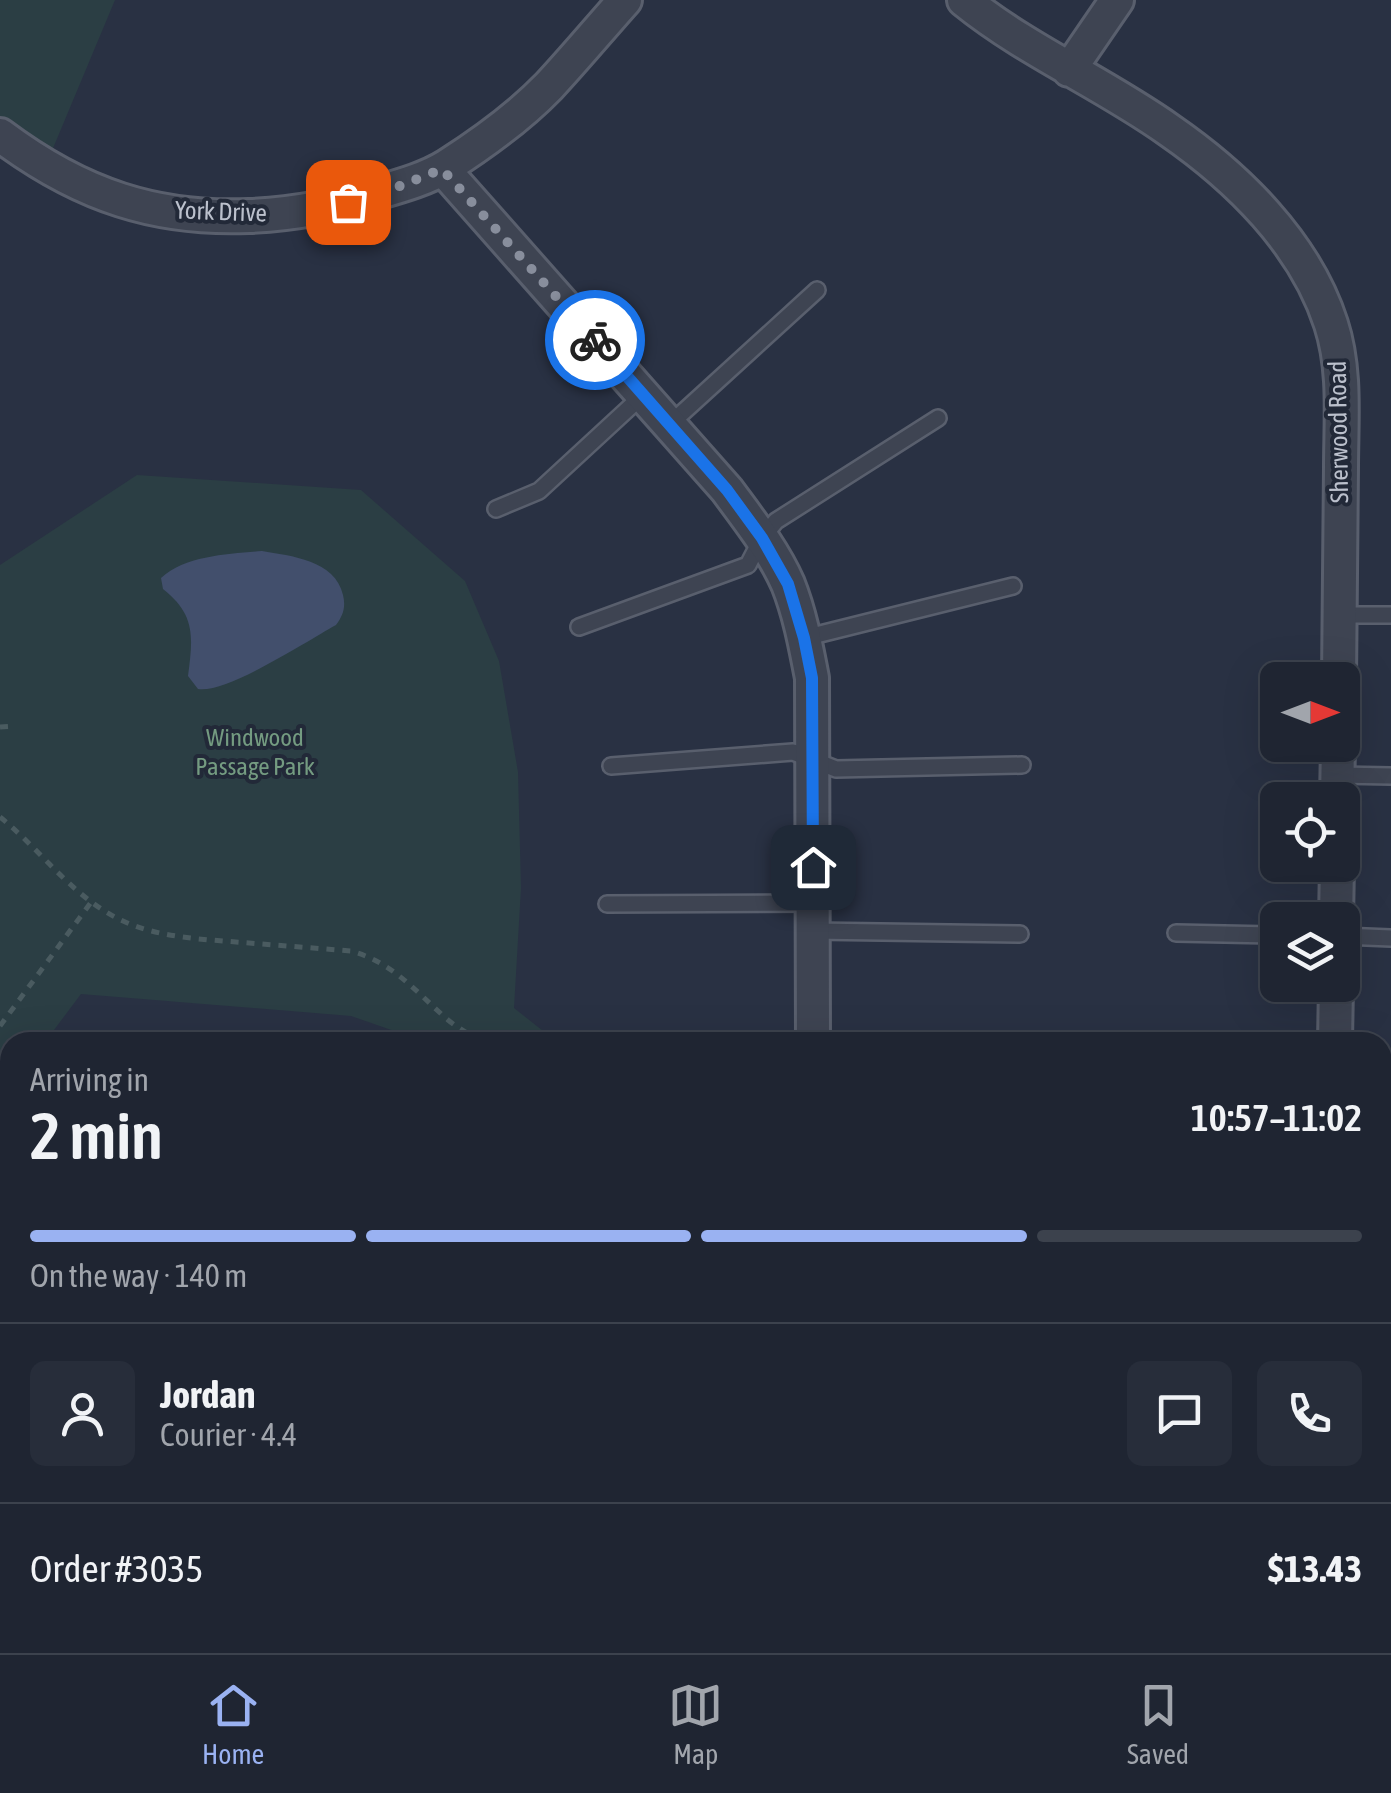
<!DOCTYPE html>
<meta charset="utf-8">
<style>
:root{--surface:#1f2532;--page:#272d3a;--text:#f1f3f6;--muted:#a1a5ac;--line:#3c424d;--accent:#9ab2f2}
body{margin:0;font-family:"Asap Condensed",sans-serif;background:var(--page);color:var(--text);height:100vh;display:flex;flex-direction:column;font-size:38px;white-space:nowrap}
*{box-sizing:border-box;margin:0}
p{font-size:32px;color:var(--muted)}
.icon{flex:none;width:55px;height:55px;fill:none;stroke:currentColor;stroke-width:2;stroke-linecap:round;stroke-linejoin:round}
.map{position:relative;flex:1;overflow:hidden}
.sheet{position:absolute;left:0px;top:1032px;width:1392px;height:622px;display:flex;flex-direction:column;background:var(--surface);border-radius:30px 30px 0 0;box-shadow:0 10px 40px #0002,0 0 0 2px var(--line)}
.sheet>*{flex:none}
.needle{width:65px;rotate:90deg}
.controls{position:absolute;left:1260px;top:662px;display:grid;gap:20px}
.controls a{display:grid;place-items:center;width:100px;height:100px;border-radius:15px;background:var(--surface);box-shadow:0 10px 40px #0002,0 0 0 2px var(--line);font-size:50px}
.pin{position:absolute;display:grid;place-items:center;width:85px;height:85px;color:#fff;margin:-42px;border-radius:20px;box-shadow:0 5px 15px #0006}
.courier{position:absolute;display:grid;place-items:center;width:100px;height:100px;margin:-50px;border:8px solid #1a73e8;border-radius:50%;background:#fff;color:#222;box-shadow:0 2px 12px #0007}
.headline em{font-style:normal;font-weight:600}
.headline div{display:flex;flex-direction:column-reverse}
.headline{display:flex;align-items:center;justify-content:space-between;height:170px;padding:0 30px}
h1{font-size:65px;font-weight:600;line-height:75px}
.bar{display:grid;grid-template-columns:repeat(4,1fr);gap:15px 10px;align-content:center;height:120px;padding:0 30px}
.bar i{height:12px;border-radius:8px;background:var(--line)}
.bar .active{background:var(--accent)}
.bar p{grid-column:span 4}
.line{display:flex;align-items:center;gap:25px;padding:0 30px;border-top:2px solid var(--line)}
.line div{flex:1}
.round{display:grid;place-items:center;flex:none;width:105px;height:105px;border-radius:15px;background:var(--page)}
.tabs{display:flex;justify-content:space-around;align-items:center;height:140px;border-top:2px solid var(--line);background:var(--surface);font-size:28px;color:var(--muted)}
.tabs a{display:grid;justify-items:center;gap:5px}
.tabs .active{color:var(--accent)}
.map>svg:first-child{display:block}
</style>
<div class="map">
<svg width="1391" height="1653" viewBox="0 0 1391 1653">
<rect width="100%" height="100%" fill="#293143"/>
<path fill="#2b3e44" d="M0 0H115L46 165 0 135Z
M137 475 361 490 465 581 499 661 518 772 521 888 514 1008 557 1042H426L351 1016 81 994 45 1042H10V1091L0 1105V565Z
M0 1579 10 1601V1645H29L33 1653H0Z"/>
<path fill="#424f6c" d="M262 551C291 556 335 560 343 595 346 607 343 616 336 625 307 641 226 694 198 689L188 676C193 637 196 615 163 589L161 578C186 555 230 554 262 551Z"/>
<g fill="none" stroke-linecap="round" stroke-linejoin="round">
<g stroke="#595f6d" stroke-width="20">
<path id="lane" d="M669 425 817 290
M496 509 539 491 643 395
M1339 615H1391
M579 627 748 565 762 538 776 521 938 418
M804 638 1013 586
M611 766 793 752 836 769 1022 765
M1338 775 1391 776
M607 904 813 903
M813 931 1020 934
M1176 933 1278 935
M1342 936 1391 938
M1382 1099 1391 1100
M0 1251 10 1253
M1382 1280 1391 1279"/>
</g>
<g stroke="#595f6d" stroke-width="38">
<path id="street" d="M964 0C1027 51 1103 83 1169 130 1237 177 1305 243 1331 324 1346 370 1341 420 1341 468 1340 538 1339 609 1339 680
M1069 70 1117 0
M0 135C36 162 77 186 121 200 202 226 296 219 376 193 400 186 426 179 447 166 483 143 519 117 549 86 575 58 600 28 625 0
M443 169 727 490C749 520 773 550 788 584 800 614 806 647 812 678L813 1042
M1337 800 1338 745
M1336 920 1337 865
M1335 1042 1336 985
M1382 1381 1391 1397"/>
</g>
<path stroke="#4a5b60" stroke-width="5" stroke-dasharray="8 8" stroke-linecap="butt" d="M0 727 14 726
M0 817C41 850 74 899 123 921 158 937 198 939 236 942 274 945 313 948 351 951 394 963 416 992 448 1020 459 1029 471 1035 482 1042
M0 1026 92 901"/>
<use href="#lane" stroke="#3e4452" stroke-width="15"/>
<use href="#street" stroke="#3e4452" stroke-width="32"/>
</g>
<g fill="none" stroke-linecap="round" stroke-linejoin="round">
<path stroke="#888e9c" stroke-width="10" stroke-dasharray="0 18" d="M348 202 400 186 442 169 595 340"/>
<path stroke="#1a73e8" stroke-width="12" d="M595 340 727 490 762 538 788 584 804 638 812 678 813 867"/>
</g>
<g text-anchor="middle" stroke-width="8" stroke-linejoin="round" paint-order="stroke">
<g font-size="25" fill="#bbc0cc" stroke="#222938">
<text transform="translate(221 211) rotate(2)" y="9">York Drive</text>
<text transform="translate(1338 432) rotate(-91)" y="9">Sherwood Road</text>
</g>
<g font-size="25" fill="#749b81" stroke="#222938">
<text x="255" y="746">Windwood<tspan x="255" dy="29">Passage Park</tspan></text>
</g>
</g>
</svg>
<div class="controls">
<a><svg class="needle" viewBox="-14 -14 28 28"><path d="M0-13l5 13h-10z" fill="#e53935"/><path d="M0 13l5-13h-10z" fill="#a1a5ac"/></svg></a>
<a><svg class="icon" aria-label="locate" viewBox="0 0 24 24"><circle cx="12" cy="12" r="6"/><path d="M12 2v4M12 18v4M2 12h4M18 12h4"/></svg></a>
<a><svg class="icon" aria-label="layers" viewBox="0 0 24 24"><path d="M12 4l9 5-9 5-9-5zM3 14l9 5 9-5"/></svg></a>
</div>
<div class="pin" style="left:348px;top:202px;background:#ea580c"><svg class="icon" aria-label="bag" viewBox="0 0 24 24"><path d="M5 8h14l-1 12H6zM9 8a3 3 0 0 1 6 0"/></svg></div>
<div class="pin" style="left:813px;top:867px;background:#1f2937"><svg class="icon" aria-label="home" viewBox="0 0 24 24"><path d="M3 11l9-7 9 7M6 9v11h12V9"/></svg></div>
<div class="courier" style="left:595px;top:340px"><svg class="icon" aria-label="bike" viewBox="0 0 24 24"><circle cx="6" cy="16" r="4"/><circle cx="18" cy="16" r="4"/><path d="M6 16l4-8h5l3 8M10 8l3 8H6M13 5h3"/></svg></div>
<section class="sheet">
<div class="headline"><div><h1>2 min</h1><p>Arriving in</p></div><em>10:57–11:02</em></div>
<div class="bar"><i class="active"></i><i class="active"></i><i class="active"></i><i></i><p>On the way · 140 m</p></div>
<div class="line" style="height:180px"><a class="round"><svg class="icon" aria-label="person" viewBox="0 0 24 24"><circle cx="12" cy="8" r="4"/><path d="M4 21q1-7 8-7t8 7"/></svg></a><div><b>Jordan</b><p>Courier · 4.4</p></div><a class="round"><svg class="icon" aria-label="chat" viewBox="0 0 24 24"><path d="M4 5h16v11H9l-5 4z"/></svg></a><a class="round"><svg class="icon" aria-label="phone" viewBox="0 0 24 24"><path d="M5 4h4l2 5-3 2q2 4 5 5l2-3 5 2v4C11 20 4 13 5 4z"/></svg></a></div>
<div class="line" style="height:130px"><div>Order #3035</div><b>$13.43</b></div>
</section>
</div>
<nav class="tabs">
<a class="active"><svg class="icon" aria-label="home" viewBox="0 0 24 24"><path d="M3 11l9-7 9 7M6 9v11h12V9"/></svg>Home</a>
<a><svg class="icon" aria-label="map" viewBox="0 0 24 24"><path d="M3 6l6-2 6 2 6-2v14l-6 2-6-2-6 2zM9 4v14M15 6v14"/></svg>Map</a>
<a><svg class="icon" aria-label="saved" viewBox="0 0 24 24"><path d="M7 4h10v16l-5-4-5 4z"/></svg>Saved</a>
</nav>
